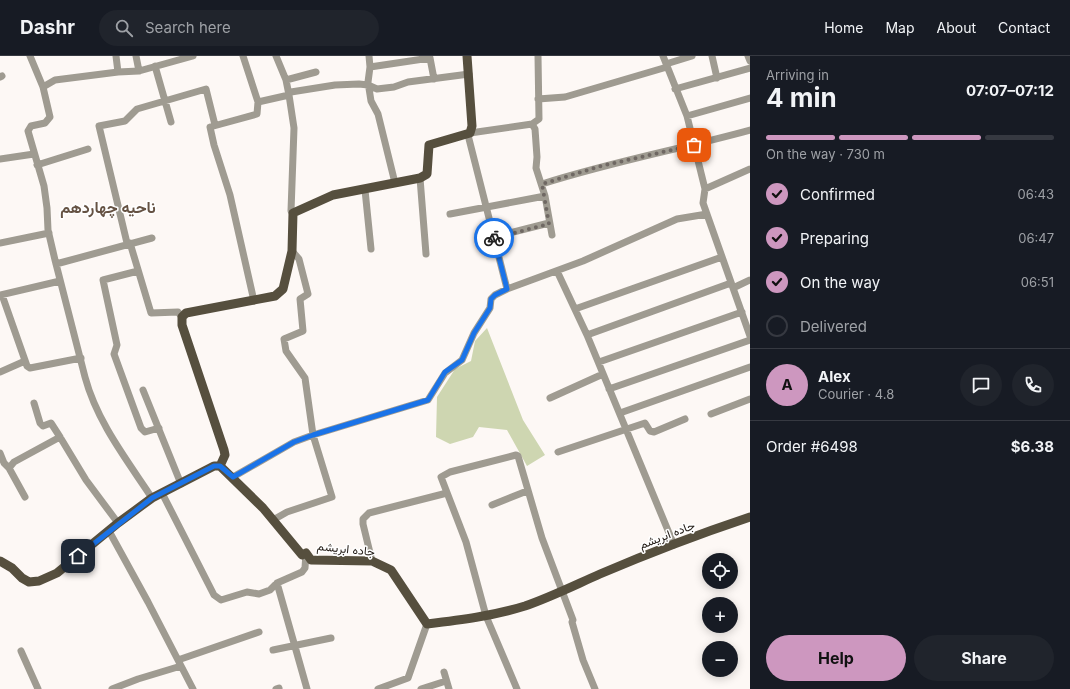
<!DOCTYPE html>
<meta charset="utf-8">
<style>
:root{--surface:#171b24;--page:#20242c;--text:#f1f3f6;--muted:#9ea1a6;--line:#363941;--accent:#cd97bf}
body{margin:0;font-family:Inter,Vazirmatn,sans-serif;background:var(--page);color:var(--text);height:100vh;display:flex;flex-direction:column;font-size:15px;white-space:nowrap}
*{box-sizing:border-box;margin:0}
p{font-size:13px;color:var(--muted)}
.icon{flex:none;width:22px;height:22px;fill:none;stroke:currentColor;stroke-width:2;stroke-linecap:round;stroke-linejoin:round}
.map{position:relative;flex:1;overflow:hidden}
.side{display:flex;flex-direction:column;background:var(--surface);width:320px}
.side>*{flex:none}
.tools{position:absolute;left:702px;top:497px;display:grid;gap:8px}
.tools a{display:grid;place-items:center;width:36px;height:36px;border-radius:50%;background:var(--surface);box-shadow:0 2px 10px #0003;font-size:20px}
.pin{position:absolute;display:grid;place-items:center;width:34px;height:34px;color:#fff;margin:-17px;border-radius:8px;box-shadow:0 2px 6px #0006}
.courier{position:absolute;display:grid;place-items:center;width:40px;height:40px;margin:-20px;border:3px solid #1a73e8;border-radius:50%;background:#fff;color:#222;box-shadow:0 1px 5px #0007}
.headline em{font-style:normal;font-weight:700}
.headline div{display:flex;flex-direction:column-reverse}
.headline{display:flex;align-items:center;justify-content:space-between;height:68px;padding:0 16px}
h1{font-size:26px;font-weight:700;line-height:30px}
.bar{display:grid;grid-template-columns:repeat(4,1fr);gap:6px 4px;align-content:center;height:48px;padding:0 16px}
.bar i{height:5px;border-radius:3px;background:var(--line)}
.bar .selected{background:var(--accent)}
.bar p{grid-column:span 4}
.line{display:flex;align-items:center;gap:10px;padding:0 16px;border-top:1px solid var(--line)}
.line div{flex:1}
.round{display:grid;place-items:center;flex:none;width:42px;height:42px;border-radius:21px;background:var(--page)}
ol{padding:0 16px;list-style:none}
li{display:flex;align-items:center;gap:12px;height:44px}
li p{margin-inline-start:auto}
li .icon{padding:4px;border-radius:50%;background:var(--accent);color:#111;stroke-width:4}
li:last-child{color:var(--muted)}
li i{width:22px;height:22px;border:2px solid var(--line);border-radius:50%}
.primary-button{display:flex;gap:8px;margin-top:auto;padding:8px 16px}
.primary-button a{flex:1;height:46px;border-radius:24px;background:var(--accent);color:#111;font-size:16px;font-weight:700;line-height:46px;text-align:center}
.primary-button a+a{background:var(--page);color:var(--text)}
header{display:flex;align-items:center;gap:24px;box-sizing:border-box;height:56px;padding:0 20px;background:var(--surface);border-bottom:1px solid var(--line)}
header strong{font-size:19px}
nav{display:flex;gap:22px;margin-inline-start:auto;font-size:14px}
.search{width:280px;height:36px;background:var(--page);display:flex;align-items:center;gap:10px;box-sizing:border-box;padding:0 14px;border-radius:22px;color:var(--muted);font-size:15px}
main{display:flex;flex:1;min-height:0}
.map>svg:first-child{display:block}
</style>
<header>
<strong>Dashr</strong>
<div class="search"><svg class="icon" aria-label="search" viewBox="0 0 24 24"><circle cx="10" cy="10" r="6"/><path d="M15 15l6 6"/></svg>Search here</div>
<nav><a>Home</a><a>Map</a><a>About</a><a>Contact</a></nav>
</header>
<main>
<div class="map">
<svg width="750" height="633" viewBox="0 0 750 633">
<rect width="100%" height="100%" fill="#fdf8f5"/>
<path fill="#ced6b1" d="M487 272 523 364 545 399 527 410 507 374 479 371 473 381 450 388 436 381 437 341 455 313 471 305 475 285Z"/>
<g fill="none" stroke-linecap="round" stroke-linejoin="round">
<path stroke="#9f9b91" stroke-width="7" d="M30 0 43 31 50 61 45 67 31 70 28 75 44 130 47 152 48 174 55 204 85 321C97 366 127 404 152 442
M116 0 118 16
M136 0 139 15
M243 0 258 46 289 39 294 72 291 155 293 157
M276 0 286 24 289 39 291 36 335 29 359 28 368 29 377 33 394 31 408 26 469 18
M369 0 370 11 368 26 371 45 378 58 395 127
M663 0 687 60 705 133 703 147 750 280
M712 0 717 22
M748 0 750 5
M666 8 692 0
M155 10 171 66
M370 11 430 2 434 23
M0 21 2 20
M286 24 316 16
M43 31 55 24 118 16 139 15 193 0
M675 33 750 12
M538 43 565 41 667 11
M687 60 750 42
M532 68 535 73 537 101 536 112 545 140 552 179
M470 77 532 68 539 63 538 0
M0 103 34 98
M37 109 88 93
M420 122 426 198
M542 128C610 106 681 93 750 74
M705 133 750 113
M365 134 371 193
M450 158 545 140
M494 181 549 167
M0 187 49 177
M127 187 99 70 125 65 137 53 206 33 215 69
M130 187 151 257 178 256 182 261
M56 208 152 182
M138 215 103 224 117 289 114 298 141 372 145 376 159 372
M557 215 587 279 674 489
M733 232 750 224
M507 233 583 205 677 163 707 158
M0 239 60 225
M2 239 27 310 30 312 81 302
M254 245 230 139 214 89 210 71 257 58 258 46
M575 253 722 201
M587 279 731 227
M599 306 742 256
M0 316 25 305
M609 333 750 284
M143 334 181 428
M550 342 603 318
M34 347 40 367 43 370 51 367 60 381
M620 357 750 311
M711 358 750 343
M558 396 645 367 650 375 654 376 685 363
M0 397 4 407 9 412 14 406 60 381 86 424 118 467
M9 412 25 441
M233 421 294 386 313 379 428 344 445 317 462 304 474 277 490 252 491 243 495 239 507 233 468 79
M162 437 214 539 221 544 247 536 259 538 270 534 277 527 302 516 305 512 306 497
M492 449 527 435
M273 464 287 456 332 441 313 379 305 322 286 295 284 283 303 275 300 243 308 238 299 203 292 195
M109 475 148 546 193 633
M372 505 363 468V463L369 457 447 437
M277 527 307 633
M273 594 331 582
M21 595 38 633
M178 604 259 576
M444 616 449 633
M112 633 138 623 181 610
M276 633 279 632
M378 633 408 622 427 568
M421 633 446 625
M517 633 486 560 466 486 441 421 450 416 516 399 518 400 542 482 573 564 572 566 583 604 595 633"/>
<path stroke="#564f3e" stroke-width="9" d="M220 410 225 399 224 394 182 269V261L186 257 275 240 283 233 292 195 293 157 333 139 420 122 427 118 429 89 470 77 472 70 467 0
M0 505 12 512 22 522 29 526 39 525 57 517 118 467 152 442 214 410H220L263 452 302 499 306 497 311 504 372 505 391 514 427 568C460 564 493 560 525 550 551 541 575 529 600 518 649 497 699 478 750 461"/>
</g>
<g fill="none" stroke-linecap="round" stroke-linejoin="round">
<path stroke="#6f6863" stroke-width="4" stroke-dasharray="0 7.2" d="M494 182 549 168 542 128 601 110 694 89"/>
<path stroke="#1a73e8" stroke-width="5" d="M78 500 152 442 214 410H220L233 421 294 386 313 379 428 344 445 316 462 304 474 277 490 252 491 243 495 239 507 233 494 182"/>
</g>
<g text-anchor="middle" stroke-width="3" stroke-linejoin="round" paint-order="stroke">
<g font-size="12" fill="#221a14" stroke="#fff">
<text transform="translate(667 479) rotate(-21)" y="4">جاده ابریشم</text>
<text transform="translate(346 493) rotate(6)" y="4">جاده ابریشم</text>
</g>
<g font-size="16" font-weight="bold" fill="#655243" stroke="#fff">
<text x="108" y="157">ناحیه چهاردهم</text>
</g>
</g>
</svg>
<div class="tools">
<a><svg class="icon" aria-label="locate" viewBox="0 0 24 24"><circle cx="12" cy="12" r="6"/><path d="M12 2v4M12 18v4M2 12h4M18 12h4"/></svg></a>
<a>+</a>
<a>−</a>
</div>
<div class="pin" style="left:694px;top:89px;background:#ea580c"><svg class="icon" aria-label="bag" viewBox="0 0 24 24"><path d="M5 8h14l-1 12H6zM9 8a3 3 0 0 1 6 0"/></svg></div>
<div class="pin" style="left:78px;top:500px;background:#1f2937"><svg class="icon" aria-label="home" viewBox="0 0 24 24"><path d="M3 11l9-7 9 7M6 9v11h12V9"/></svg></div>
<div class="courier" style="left:494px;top:182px"><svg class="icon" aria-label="bike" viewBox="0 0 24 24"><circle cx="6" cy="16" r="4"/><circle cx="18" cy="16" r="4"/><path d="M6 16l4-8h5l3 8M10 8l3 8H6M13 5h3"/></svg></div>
</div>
<section class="side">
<div class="headline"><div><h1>4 min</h1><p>Arriving in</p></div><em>07:07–07:12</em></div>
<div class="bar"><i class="selected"></i><i class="selected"></i><i class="selected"></i><i></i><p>On the way · 730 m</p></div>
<ol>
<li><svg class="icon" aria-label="check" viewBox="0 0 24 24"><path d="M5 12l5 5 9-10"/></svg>Confirmed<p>06:43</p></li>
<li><svg class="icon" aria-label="check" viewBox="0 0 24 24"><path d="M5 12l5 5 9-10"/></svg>Preparing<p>06:47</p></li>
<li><svg class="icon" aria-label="check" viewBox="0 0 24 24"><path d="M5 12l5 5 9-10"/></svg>On the way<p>06:51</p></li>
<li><i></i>Delivered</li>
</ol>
<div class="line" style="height:72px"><b class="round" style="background:var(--accent);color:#111">A</b><div><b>Alex</b><p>Courier · 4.8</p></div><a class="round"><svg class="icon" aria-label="chat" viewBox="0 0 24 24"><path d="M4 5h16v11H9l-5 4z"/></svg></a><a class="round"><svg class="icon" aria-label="phone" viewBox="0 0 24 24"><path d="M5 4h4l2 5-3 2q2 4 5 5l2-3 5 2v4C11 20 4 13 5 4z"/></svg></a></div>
<div class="line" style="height:52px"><div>Order #6498</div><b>$6.38</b></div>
<div class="primary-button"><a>Help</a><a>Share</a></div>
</section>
</main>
